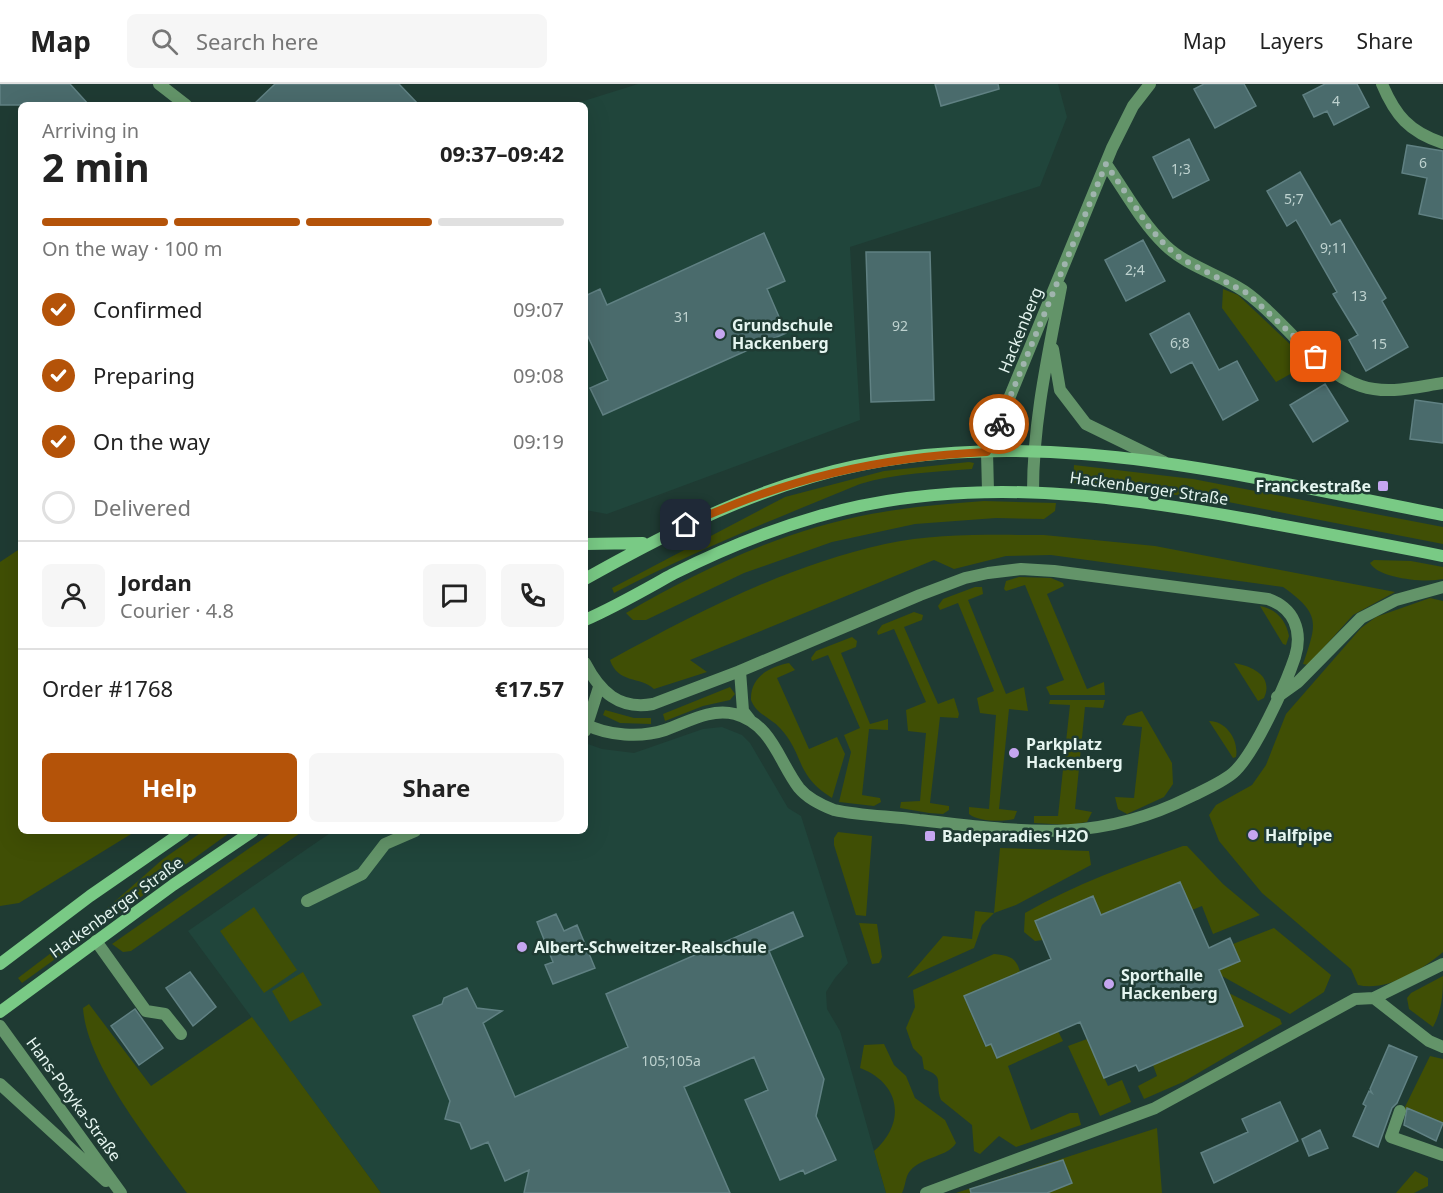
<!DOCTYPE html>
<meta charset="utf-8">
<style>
:root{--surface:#fff;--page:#f6f6f6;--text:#222;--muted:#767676;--line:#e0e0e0;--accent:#b45309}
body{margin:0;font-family:"Noto Sans",sans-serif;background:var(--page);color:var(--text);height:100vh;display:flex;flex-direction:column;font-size:22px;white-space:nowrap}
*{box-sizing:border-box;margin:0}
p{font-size:20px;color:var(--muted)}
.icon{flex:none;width:33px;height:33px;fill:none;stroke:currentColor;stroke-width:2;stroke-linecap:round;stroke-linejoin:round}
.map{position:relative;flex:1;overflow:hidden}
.sheet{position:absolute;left:18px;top:18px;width:570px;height:732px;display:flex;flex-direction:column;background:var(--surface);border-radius:9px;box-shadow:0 6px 24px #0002}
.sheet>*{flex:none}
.pin{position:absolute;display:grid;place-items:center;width:51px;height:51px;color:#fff;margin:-26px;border-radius:12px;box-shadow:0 3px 9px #0006}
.courier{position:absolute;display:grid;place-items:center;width:60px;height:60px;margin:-30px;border:4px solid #b45309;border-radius:50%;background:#fff;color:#222;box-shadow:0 2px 8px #0007}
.head em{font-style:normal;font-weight:700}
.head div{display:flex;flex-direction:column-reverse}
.head{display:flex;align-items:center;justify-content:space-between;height:102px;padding:0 24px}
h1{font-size:39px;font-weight:700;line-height:45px}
.bar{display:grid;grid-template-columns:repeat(4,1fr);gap:9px 6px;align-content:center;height:72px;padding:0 24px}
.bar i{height:8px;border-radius:4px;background:var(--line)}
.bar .active{background:var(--accent)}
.bar p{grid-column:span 4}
.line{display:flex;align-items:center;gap:15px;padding:0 24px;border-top:2px solid var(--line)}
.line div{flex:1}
.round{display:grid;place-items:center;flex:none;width:63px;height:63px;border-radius:9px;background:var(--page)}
ol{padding:0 24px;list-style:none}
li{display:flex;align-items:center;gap:18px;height:66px}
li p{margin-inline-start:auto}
li .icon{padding:6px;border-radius:50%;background:var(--accent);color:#fff;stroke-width:4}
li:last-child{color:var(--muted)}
li i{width:33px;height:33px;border:3px solid var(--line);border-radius:50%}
.action{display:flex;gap:12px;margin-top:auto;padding:12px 24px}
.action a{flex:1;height:69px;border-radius:9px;background:var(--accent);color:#fff;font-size:24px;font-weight:700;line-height:69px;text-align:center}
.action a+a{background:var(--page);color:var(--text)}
header{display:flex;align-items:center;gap:36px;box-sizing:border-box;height:84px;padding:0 30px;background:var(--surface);border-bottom:2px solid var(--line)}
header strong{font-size:28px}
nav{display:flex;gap:33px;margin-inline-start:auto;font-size:21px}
.search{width:420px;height:54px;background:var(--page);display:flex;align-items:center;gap:15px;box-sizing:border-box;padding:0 21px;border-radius:9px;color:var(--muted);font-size:22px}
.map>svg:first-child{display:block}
</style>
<header>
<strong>Map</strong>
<div class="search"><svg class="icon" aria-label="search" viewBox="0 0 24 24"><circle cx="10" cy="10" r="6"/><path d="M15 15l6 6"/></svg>Search here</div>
<nav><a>Map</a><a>Layers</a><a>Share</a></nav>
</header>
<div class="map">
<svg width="1443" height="1109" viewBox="0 0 1443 1109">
<rect width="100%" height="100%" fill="#1f3b33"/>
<path fill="#20453b" d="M638 0H1058L1067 33 1040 102 850 163 860 336 607 430 585 426V21H571Z
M722 643 742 651 750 659 788 724 801 732 848 879 835 894 826 908 827 925 840 947 886 1109H381L188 847 333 747H585V659L602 665 634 669 703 645Z"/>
<path fill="#404f05" d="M1223 205 1238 211 1310 279 1276 298 1222 224Z
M969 378 974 379 972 385C935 388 896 389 860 400 777 434 694 467 614 509L612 504 785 413 884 387Z
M1074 381 1193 395 1443 443V460L1218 416 1073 399Z
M984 417 1056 419 1055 427 1044 435 996 434 915 440 832 458 744 489 646 536H633L626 529C701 485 785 446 871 430 908 423 946 420 984 417Z
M1044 451 1155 462 1395 508 1353 531 1308 581 1303 580C1317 539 1321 530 1283 503L1051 471 1006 472 954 485 934 476 690 576 707 588 654 605C640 592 618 600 610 576 698 528 786 482 885 460 937 449 991 451 1044 451Z
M21 464V747H136L19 819 0 822V478Z
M1374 476 1411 477 1443 483V495C1427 499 1379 495 1370 479Z
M1019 493 1051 494 1063 499 1064 502 1047 510 1087 605 1104 598 1105 611H1050L1046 603 1064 596 1025 501 1006 507 1004 505 1006 497Z
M975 503H982L983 510 968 516 1006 610 1024 603 1028 627 1009 625 999 725 1017 727 1014 735C1003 738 979 738 969 730V723L989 725 996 631 980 629 977 614 994 607 958 519 940 526 938 522 943 515Z
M1430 514 1443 517V868C1422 886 1386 908 1358 901L1351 885 1262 809 1219 757 1209 731 1216 721 1252 701 1266 681 1286 630 1361 544 1376 533Z
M1260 522C1276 525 1286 536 1289 552L1286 561 1283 560Z
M914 528 923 531 922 536 904 543 938 620 954 614 959 630 958 634 940 633 930 719 949 722V726L943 730 929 729 900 724 901 718 920 717 926 649 908 647 906 626 926 618 894 545 878 551 877 548 882 541Z
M852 553 857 557 856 563 841 569 870 640 888 635V646L869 645 862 711 880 714 881 718 874 722 839 718 851 668 844 651 860 644 828 571 812 577 811 574 816 567Z
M789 579 795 586 777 594 809 665 837 653 845 670 832 714C794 690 805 671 780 644 771 634 756 630 751 616 750 593 769 583 789 579Z
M1234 579C1252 582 1274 592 1264 614L1258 617Z
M730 603 735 610 730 616 703 622 665 637 663 630Z
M1050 616H1105L1103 624 1085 623 1075 725 1092 728 1087 738 1069 741 1034 739V732H1058L1070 621 1049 620Z
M605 626 634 634H651V640L620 639 603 631Z
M1142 627 1172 679 1173 700 1164 713 1127 730 1118 725 1115 713 1134 714 1142 643 1122 641 1127 632Z
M1209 637C1227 637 1239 657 1236 673L1233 674Z
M203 747H232L22 899 18 894 88 841 163 775Z
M274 747H303L131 867 123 868 112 860Z
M838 748 872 752 866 832 856 831 834 761V754Z
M1183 762H1187L1223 800 1260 831 1213 850 1202 822 1192 826 1180 798 1101 832 1035 837 1043 856 1035 857 1024 848 1025 829C1076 800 1128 781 1183 762Z
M1000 764 1089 767 1091 781 1016 821 994 829 982 841 974 864 907 894 943 852 972 855 975 827 994 829Z
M254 823 297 886 264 909 220 847Z
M859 839 877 840 882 873 879 879 872 880Z
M1274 844 1331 891 1324 908 1290 930 1222 892 1219 886 1240 877 1233 860Z
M994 870C1010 872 1016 873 1020 888L964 913 985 962 991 960 997 974 1058 947 1063 957 1008 982 1031 1046 1070 1029H1078L1081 1041 1016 1063 999 1052 980 1070 974 1067 972 1041 941 1016C934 998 946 993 924 985L922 973 913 964 906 944 915 923 913 906Z
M303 888 322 921 290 938 272 907Z
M1443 892C1443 911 1442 926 1433 943L1409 925 1407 914 1411 909Z
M1229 909 1280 935 1282 940 1183 998 1144 1015 1138 1002 1157 992 1153 981 1243 942Z
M89 920 151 1002 252 933 381 1109H187C153 1062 87 982 83 924Z
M1087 955 1108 1002 1122 996 1131 1018 1100 1032 1068 962Z
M884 960 894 981 906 992 915 1014 945 1036 956 1059C948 1073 923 1072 910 1087 905 1093 906 1101 902 1109H886L874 1067C907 1038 900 999 860 984L864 961Z
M1430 972 1443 975V1039L1404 1025Z
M1157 1044 1162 1109H956Z
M1415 1087 1428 1094V1102L1414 1109H1396Z"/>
<path fill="#4a6b6c" stroke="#608183" stroke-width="1.5" d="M0 0H70L89 21H0Z
M275 0H399L419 21H253Z
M935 0H998L999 5 941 22Z
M1204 0H1244L1256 22 1215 44 1194 5Z
M1325 0H1357L1369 23 1334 41 1327 27 1314 33 1303 11Z
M1189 55 1209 96 1173 114 1153 73Z
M1407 61 1443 67V135L1419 130 1427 94 1402 89Z
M1300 88 1331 141 1340 136 1386 214 1382 217 1408 263 1366 287 1349 256 1358 251 1333 210 1337 208 1296 136 1287 142 1267 107Z
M764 149 785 197 767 205 786 249 603 331 590 304 608 296 585 246V212L600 205 607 221Z
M1143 156 1165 197 1126 217 1105 176Z
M866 168H930L934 316 871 318Z
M1189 229 1219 286 1237 277 1258 316 1223 336 1192 278 1171 289 1150 250Z
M1325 300 1348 337 1313 358 1290 321Z
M1415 316 1443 320V359L1410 355Z
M1180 798 1209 864 1230 854 1240 877 1219 886 1243 942 1139 987 1136 981 1104 994 1080 938 997 974 991 960 986 962 964 912 1051 875 1035 837 1093 812 1101 831Z
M793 828 803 852 769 867 824 995 816 1032 836 1076 805 1090 803 1086 780 1096 745 1016 768 1006 754 973 684 1003 730 1109H524L529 1086 505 1097 488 1058 471 1065 460 1039 445 1035 450 1017 413 932 442 920 444 914 467 904 477 924 502 927 483 939 515 1013 628 963 606 910Z
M556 830 564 847 577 841 595 884 553 900 545 881 553 878 537 838Z
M190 888 216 923 193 942 166 904Z
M135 925 163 964 139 981 111 942Z
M1389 961 1417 973 1397 1019 1392 1024 1378 1063 1353 1052 1366 1022 1363 1020 1369 1007 1372 1009 1370 1005Z
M1280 1018 1298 1057 1214 1099 1201 1069 1248 1048 1242 1035Z
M1407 1024 1443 1039 1436 1057 1404 1041Z
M1320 1046 1328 1064 1309 1072 1302 1055Z
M1063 1076 1072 1099 1047 1109H971L970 1105Z"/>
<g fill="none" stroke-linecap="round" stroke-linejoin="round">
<path stroke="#639469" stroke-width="12" d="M585 579C600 608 619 626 653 620L740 587 920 511 965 494 988 489 1021 485 1054 487 1268 515C1294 524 1303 547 1295 573 1286 600 1254 671 1233 689 1221 699 1204 706 1190 713 1094 761 1021 747 919 736 891 732 862 732 834 726 821 721 808 715 799 704 779 678 772 640 735 630 710 624 688 638 665 646 641 654 608 652 585 640
M740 587 743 627 750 636
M1277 613 1298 598 1361 534 1396 516 1443 503
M585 647 599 603
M307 817 362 790 385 760 415 747
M96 857 146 927 165 930 181 950
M1374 914 1429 957 1443 963
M1400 1027 1391 1053 1443 1071
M926 1109 1155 1024 1355 915 1374 914 1443 880"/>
<path stroke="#639469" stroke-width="12" d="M159 0 186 21
M1382 0C1395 31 1409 48 1443 59
M1106 80C1125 107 1141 138 1165 161 1188 183 1219 190 1244 207 1285 235 1313 286 1361 302 1388 311 1416 303 1443 299
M1053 265 1060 306 1086 340 1164 378
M988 407 987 368 1112 64 1133 22 1150 0
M1033 407C1033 338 1048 271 1061 203
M0 942 121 1109
M0 1000 106 1097"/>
<path stroke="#79ca85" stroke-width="12" d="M585 460 643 459
M585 495C658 454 732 416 812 393 1019 332 1238 392 1443 431
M585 536C615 523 644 506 673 490 719 467 767 447 816 433 959 391 1104 409 1247 435 1312 447 1378 459 1443 472
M0 880 90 812 184 747
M0 928 173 801 253 747"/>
</g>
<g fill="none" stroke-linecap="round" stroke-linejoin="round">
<path stroke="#a0b4ae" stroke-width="6" stroke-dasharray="0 10.8" d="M999 340 1106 80 1149 143 1165 161 1180 174 1247 209 1316 273"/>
<path stroke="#b45309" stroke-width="8" d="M686 441C785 395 878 373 987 368L999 340"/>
</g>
<g fill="#c5a6f0" stroke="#1f3b33" stroke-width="2">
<circle cx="720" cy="250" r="6"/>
<rect x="1377" y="396" width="12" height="12" rx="3"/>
<circle cx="1014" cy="669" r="6"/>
<circle cx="1253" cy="751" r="6"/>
<rect x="924" y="746" width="12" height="12" rx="3"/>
<circle cx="522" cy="863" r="6"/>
<circle cx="1109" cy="900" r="6"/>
</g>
<g text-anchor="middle" stroke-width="5" stroke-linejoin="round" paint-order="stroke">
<g font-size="14" fill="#bed2cf">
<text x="1336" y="22">4</text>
<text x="1423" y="84">6</text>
<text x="1181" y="90">1;3</text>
<text x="1294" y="120">5;7</text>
<text x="1334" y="169">9;11</text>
<text x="1135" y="191">2;4</text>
<text x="1359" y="217">13</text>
<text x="682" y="238">31</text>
<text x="900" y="247">92</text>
<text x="1180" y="264">6;8</text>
<text x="1379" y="265">15</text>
<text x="671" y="982">105;105a</text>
</g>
<g font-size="16" font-weight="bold" fill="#e5f5f0" stroke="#1f3b33" text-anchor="start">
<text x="732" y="247">Grundschule<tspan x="732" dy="18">Hackenberg</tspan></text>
<text x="1371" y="408" text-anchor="end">Franckestraße</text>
<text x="1026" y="666">Parkplatz<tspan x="1026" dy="18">Hackenberg</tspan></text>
<text x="1265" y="757">Halfpipe</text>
<text x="942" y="758">Badeparadies H2O</text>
<text x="534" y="869">Albert-Schweitzer-Realschule</text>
<text x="1121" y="897">Sporthalle<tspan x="1121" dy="18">Hackenberg</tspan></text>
</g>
<g font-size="16" fill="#e5f5f0" stroke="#1f3b33">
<text transform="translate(1020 246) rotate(-68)" y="6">Hackenberg</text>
<text transform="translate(1149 404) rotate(8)" y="6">Hackenberger Straße</text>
<text transform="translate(116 823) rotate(-36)" y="6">Hackenberger Straße</text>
<text transform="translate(74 1015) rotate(54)" y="6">Hans-Potyka-Straße</text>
</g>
</g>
</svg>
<div class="pin" style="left:1316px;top:273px;background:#ea580c"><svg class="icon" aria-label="bag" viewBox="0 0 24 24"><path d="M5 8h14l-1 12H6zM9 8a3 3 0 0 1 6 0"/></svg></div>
<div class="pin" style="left:686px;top:441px;background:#1f2937"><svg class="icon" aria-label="home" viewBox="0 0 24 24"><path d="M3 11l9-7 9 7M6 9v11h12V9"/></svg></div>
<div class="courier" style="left:999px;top:340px"><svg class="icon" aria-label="bike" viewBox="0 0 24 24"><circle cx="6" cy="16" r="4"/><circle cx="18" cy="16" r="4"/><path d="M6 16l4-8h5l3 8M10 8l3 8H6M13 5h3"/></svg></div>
<section class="sheet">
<div class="head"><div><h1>2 min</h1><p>Arriving in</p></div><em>09:37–09:42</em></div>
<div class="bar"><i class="active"></i><i class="active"></i><i class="active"></i><i></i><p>On the way · 100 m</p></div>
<ol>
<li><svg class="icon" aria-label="check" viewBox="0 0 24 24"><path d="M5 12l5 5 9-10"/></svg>Confirmed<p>09:07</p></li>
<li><svg class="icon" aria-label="check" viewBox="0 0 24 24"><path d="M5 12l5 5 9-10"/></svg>Preparing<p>09:08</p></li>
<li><svg class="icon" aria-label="check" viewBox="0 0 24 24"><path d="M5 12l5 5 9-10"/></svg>On the way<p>09:19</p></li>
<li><i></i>Delivered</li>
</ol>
<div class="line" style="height:108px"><a class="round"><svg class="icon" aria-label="person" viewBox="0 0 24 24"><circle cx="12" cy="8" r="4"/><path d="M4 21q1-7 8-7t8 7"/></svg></a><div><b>Jordan</b><p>Courier · 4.8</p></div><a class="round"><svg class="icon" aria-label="chat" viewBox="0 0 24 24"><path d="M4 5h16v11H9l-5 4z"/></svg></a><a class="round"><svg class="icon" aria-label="phone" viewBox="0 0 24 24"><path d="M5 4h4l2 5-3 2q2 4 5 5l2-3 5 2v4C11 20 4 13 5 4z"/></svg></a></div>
<div class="line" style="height:78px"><div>Order #1768</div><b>€17.57</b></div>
<div class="action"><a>Help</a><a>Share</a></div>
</section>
</div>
